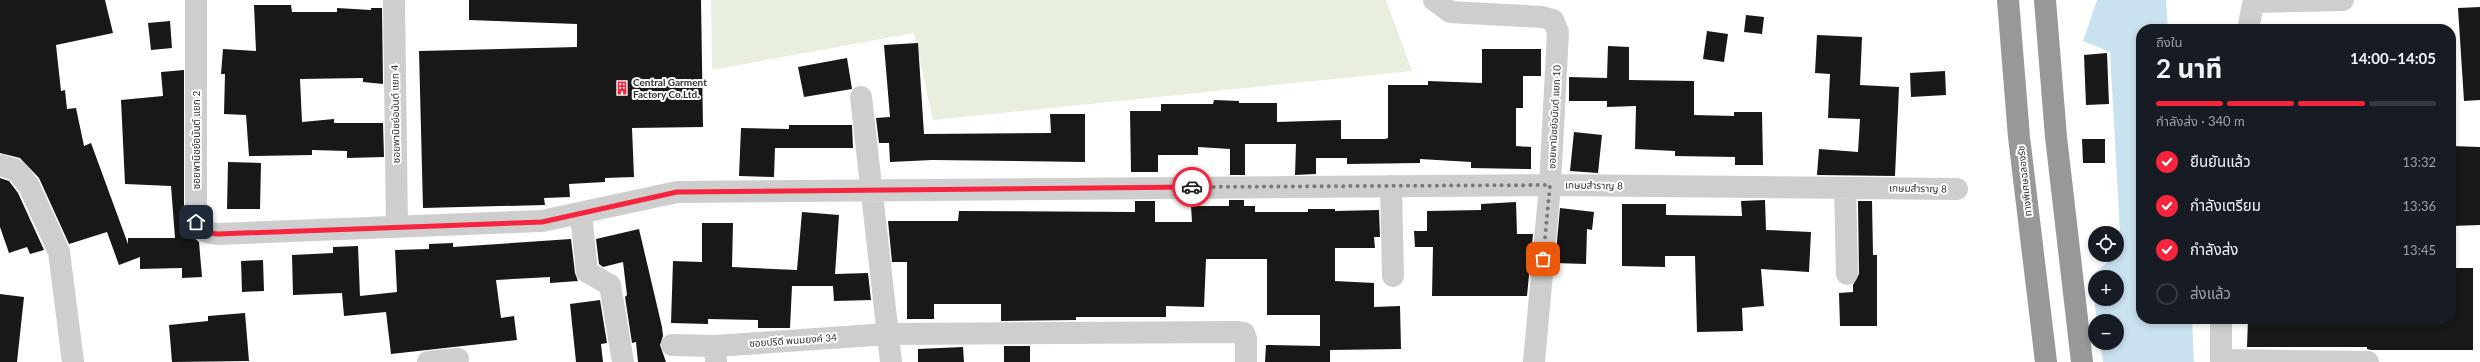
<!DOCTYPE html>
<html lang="th">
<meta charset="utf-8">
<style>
:root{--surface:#171b24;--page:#20242c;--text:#f1f3f6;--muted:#9ea1a6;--line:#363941;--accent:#f6253d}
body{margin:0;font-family:Lato,"Noto Sans Thai",sans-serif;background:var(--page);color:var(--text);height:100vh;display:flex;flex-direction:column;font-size:15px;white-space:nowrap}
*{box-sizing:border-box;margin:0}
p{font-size:13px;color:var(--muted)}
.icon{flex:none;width:22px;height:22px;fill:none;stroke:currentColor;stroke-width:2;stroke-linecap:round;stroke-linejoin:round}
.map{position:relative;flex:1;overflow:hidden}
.panel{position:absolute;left:2136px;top:24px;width:320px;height:300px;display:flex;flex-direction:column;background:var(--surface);border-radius:16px;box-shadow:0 2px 6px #0003}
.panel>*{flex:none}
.tools{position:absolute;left:2088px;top:226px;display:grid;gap:8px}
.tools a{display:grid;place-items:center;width:36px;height:36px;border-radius:50%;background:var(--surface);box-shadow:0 2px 6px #0003;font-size:20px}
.pin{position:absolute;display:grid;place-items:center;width:34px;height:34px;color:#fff;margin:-17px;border-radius:8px;box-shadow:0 2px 6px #0006}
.courier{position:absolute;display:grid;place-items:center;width:40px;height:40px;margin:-20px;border:3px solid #f6253d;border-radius:50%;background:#fff;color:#222;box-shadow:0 1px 5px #0007}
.headline em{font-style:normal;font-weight:700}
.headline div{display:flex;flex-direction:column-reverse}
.headline{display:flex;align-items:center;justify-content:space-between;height:68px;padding:0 20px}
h1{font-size:26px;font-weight:700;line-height:30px}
.bar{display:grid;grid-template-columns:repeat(4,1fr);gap:6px 4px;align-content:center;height:48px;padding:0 20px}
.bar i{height:5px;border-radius:3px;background:var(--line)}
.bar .active{background:var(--accent)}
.bar p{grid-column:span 4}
ol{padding:0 20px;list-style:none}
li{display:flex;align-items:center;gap:12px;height:44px}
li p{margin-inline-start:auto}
li .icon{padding:4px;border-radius:50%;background:var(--accent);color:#fff;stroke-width:4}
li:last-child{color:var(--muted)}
li i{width:22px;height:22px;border:2px solid var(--line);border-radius:50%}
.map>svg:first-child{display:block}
</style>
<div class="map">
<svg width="2480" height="362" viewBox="0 0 2480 362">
<rect width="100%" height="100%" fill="#fff"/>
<path fill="#e8efde" d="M711 0H1386L1412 71 933 120 914 33 712 70Z"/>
<path fill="#c9e2f0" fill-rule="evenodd" d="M2097 0H2166L2168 29H2141V319H2192L2194 362H2103L2100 343H2117V321H2097L2091 276 2121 251 2110 52 2083 41ZM2095 277H2117V299H2095Z"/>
<path fill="#181818" d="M0 0H105L113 33 56 45 61 91 65 90 67 109 76 108 84 146 91 143 128 244V238H175L171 186 125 184 121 100 163 96 161 72 184 70V222L189 233 199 242 202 277 182 278V268L140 269V257L119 265 107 232 69 244 39 178 20 158 0 153Z
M469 0H701L703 127 632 128 634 177 605 178V182L569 184 570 197 544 198 545 205 423 208 419 51 577 47V24L469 20Z
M254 5H291L292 12H337V8L371 10V8H382L383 84 363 82V78L300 79 302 122 334 119V123H383L384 157 347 158V151L312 150V155L249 156 246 115 224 114 225 74H221L223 49 256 51Z
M2480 7V100L2464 101 2458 8Z
M1746 15 1764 17 1762 34 1744 32Z
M170 21 172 48 151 50 148 23Z
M1707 31 1728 34 1724 62 1703 59Z
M1817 35 1862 37 1860 85 1899 87 1895 176 1817 175 1819 149 1858 152 1860 119 1828 118 1830 74 1815 73Z
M918 43 924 134 1051 133 1050 114H1085V162L932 160 890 162 889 143H879L876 118 890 117 884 45Z
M1608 46 1629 47V80L1694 81V115L1734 116V112H1762L1763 165H1735V157L1675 156V151L1635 149 1636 106 1607 107V101H1569V77L1607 78Z
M1482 49H1541V76H1523V108H1516V146L1531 147V169L1471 168V162L1420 159V163L1347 164V158H1316V174L1295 175 1296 144H1245V175H1230V149L1198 147V155H1158V172H1131L1130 111H1161V104H1213L1214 100 1239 101V103H1277V122L1341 120V139H1385L1388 138V85H1428V81L1482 83Z
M2107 53 2109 104 2086 105 2084 55Z
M847 58 852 89 804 97 798 67Z
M1945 71 1946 95 1911 97 1910 73Z
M789 125H852L853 148H775L774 177 739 176 741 128 789 129Z
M1574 132 1602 135 1598 173 1570 171Z
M2082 139H2105V163H2083Z
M2451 146 2480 147V225L2451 226Z
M228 162 261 163 260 209H227Z
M0 178 9 181 18 193 44 250 30 254 27 247 9 253 0 227Z
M1229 200H1244V206H1255V212H1308V209H1335V211L1379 210 1380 237H1374L1375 248H1335V281L1374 283V307L1400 306 1401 349 1330 350V362H1265L1266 345 1320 346V315H1267V259H1206L1204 307 1166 306V317H1076V320L1001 321V304H934V319H907V262H892L888 221H958L959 211 1135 212V201H1155V222H1192L1191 206H1229Z
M1765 200 1766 230 1811 232 1809 272 1761 269 1764 306 1742 308 1743 331 1697 332 1695 256H1665V267L1622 266V204H1666V215L1742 216 1741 201Z
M1858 201H1872L1873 255H1877V326H1840L1839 293 1853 292V285L1859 274Z
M1516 202 1517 234H1533L1527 296H1432L1433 247H1415L1414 231H1427V211L1481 210V204Z
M1560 208 1594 212 1592 230 1587 229 1586 264 1555 263Z
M802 212 839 215 835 274 868 273 871 300 834 301 833 286H792L790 328H758V320L708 319V324L671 323 673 261 702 262V223H733L732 267 797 270Z
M639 229 662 327 663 336 660 345 666 362H638L636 342 632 343 625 297 627 295 623 262 603 267 599 264 596 239Z
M571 239 575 273 578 281 550 283V277L496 280 501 318 514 316 517 340 391 354 386 312 344 316 342 293 293 295 292 255 333 253V247L358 246 360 296 397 292 395 250 429 249V244L453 243V247Z
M263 260 264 291 242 292 241 261Z
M2451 268H2473V350H2371L2367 349V347H2247L2248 319H2451Z
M0 294 24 297 17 362H0Z
M600 300 607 343 601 344 603 362H576L570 304Z
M245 313 249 361 172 362 169 325 208 321V316Z
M1004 346H1030V362H1004Z
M963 347 964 362H918V349Z"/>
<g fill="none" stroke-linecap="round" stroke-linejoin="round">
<path stroke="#cecece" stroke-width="22" d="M196 0V222C202 232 207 233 218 234L542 221 677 192 1550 185 1957 189
M394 0 397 227
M1434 0 1450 12 1542 17 1553 20 1558 32 1550 185 1534 362
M2254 2 2343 0
M2248 29 2254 0
M861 97 891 362
M0 165 16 170 29 186 59 252 73 362
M1391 186 1393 276
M1845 188 1847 274
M581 214 587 272 610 285 623 362
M2221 319V360L2368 362
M672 345 715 346
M428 362 458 359
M716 362 715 346 888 334 1238 332 1244 333 1246 339V362"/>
<path stroke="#989898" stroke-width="22" d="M2008 0 2019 137 2046 362
M2045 0 2056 137 2082 362"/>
</g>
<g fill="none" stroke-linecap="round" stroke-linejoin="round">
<path stroke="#797979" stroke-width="4" stroke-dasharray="0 7.2" d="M1192 187 1550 185 1543 259"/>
<path stroke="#f6253d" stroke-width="5" d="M196 222C201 232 207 233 218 234L542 222 677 192 1192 187"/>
</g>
<defs>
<g id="building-bare" transform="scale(1.08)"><path d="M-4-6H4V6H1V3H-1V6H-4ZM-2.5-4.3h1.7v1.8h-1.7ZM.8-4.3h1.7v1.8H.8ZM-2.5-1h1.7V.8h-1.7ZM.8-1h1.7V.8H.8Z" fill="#f6253d" stroke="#fff" stroke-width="2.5" paint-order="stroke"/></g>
</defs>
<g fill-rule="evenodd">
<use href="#building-bare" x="622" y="88"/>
</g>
<g text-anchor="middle" stroke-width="4" stroke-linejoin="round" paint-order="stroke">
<g font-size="10" font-weight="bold" fill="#313131" stroke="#fff" text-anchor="start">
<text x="633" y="86">Central Garment<tspan x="633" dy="12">Factory Co.Ltd.</tspan></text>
</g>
<g font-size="10" fill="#313131" stroke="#fff">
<text transform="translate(395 114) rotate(-91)" y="4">ซอยพานิชย์อนันต์ แยก 4</text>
<text transform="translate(1554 117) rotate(-87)" y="4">ซอยพานิชย์อนันต์ แยก 10</text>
<text transform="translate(196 140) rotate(-90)" y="4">ซอยพานิชย์อนันต์ แยก 2</text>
<text transform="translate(2024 181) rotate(-96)" y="4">ทางพิเศษฉลองรัช</text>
<text transform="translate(1594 185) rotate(1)" y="4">เกษมสำราญ 8</text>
<text transform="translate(1918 188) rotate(1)" y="4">เกษมสำราญ 8</text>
<text transform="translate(793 340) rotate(-4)" y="4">ซอยปรีดี พนมยงค์ 34</text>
</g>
</g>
</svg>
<div class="tools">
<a><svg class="icon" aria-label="locate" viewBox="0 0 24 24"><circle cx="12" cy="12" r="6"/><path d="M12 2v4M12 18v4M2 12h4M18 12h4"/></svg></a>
<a>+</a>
<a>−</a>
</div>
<div class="pin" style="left:1543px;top:259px;background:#ea580c"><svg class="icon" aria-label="bag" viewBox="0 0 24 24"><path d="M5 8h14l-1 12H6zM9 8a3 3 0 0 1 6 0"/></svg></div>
<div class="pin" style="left:196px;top:222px;background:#1f2937"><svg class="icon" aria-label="home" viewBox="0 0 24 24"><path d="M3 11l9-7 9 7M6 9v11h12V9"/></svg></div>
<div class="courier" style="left:1192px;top:187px"><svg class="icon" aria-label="car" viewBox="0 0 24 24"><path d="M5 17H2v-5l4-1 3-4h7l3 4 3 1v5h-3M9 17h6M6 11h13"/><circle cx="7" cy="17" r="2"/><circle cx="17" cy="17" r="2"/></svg></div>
<section class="panel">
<div class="headline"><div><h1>2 นาที</h1><p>ถึงใน</p></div><em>14:00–14:05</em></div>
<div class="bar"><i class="active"></i><i class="active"></i><i class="active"></i><i></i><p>กำลังส่ง · 340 m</p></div>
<ol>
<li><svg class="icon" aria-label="check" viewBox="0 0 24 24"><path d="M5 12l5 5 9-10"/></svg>ยืนยันแล้ว<p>13:32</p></li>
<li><svg class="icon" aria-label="check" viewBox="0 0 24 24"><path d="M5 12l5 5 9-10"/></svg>กำลังเตรียม<p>13:36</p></li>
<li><svg class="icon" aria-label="check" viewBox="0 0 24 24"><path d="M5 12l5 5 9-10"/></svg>กำลังส่ง<p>13:45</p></li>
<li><i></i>ส่งแล้ว</li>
</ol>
</section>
</div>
